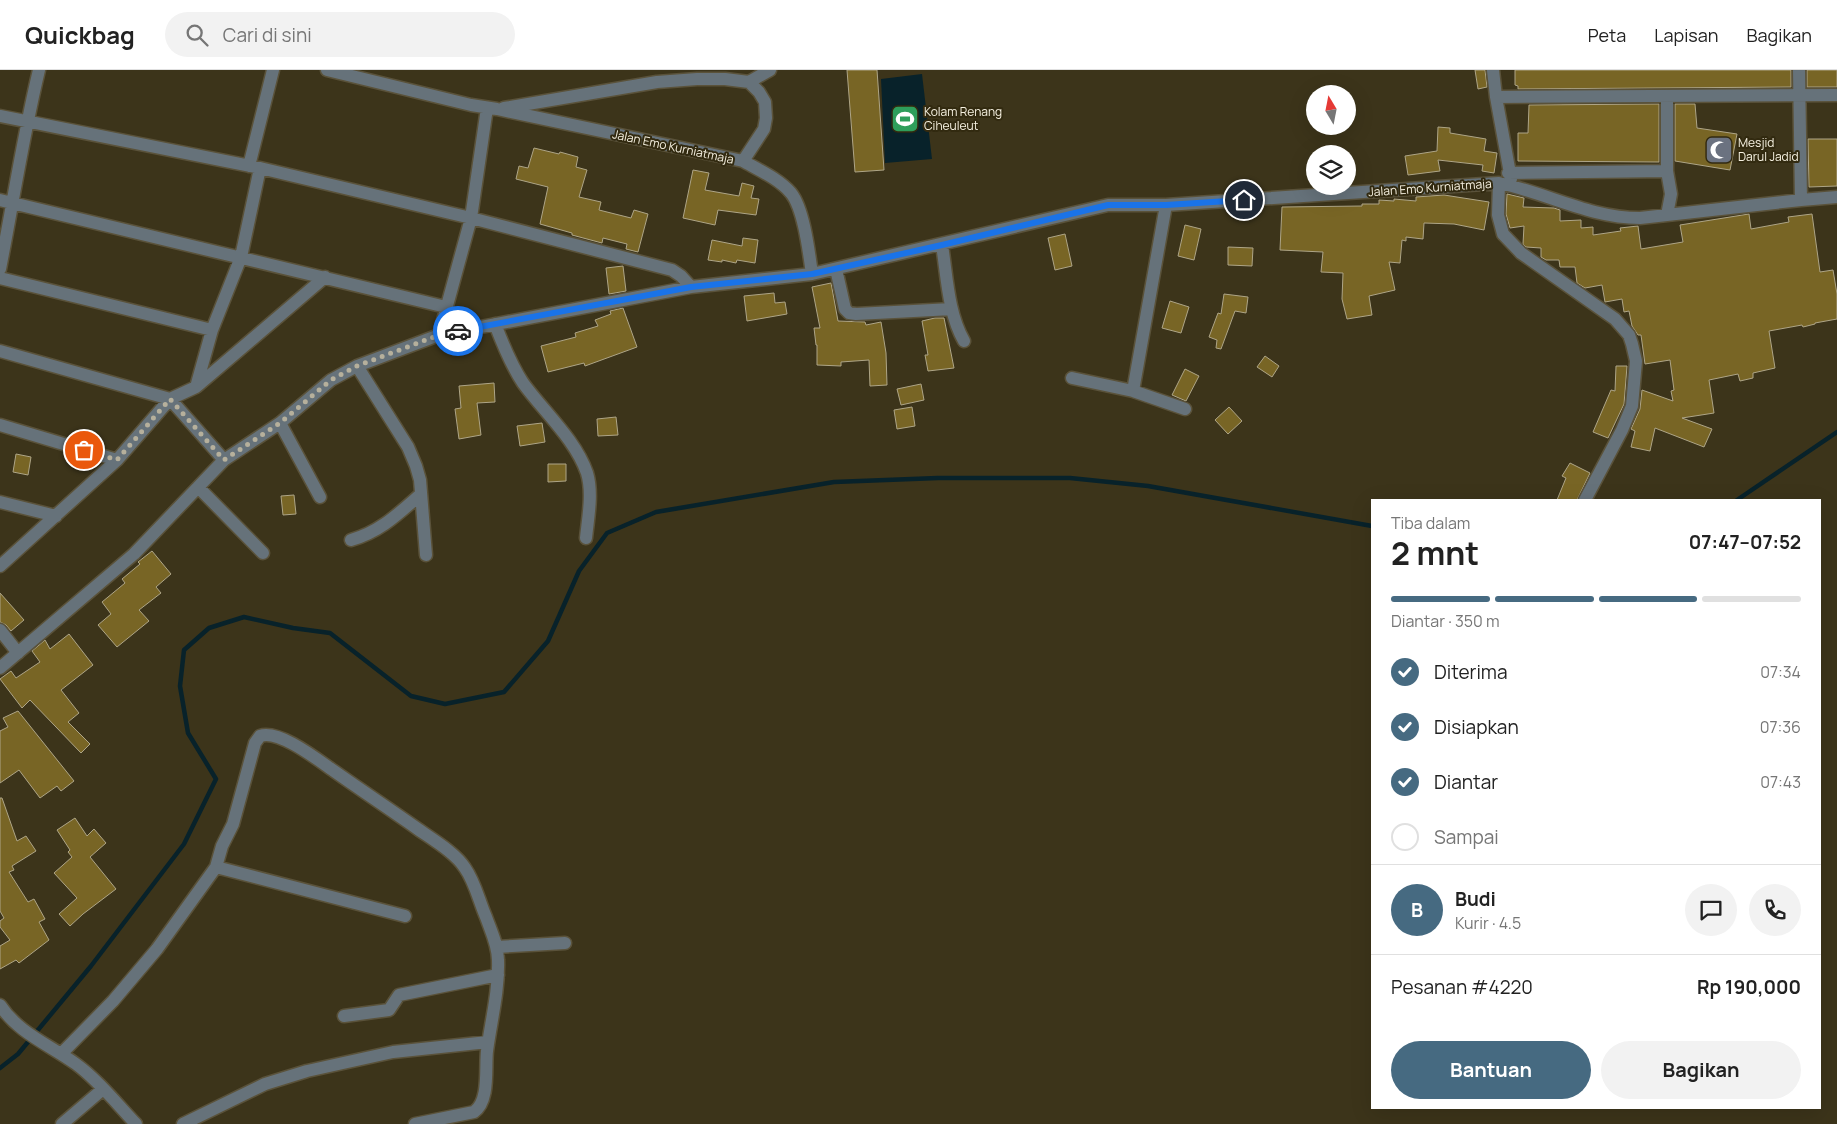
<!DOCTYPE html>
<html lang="id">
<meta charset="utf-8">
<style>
:root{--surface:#fff;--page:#f2f2f2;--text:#222;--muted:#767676;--line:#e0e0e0;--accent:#466a81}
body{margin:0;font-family:Manrope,sans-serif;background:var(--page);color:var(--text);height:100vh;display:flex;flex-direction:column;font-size:19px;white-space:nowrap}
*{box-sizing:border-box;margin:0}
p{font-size:16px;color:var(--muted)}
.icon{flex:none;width:28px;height:28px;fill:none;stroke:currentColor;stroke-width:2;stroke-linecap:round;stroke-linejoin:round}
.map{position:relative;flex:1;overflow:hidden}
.drawer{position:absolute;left:1371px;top:429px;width:450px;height:610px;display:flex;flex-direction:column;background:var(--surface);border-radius:0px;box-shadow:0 5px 20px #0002}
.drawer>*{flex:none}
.needle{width:32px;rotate:350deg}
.fabs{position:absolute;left:1306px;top:15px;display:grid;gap:10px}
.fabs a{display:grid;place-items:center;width:50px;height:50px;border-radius:50%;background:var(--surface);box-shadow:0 5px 20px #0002;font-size:25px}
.pin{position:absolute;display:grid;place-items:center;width:42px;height:42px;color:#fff;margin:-21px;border:2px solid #fff;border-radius:50%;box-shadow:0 1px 5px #0007}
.courier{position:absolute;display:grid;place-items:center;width:50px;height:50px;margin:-25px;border:4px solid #1a73e8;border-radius:50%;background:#fff;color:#222;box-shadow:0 1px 6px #0007}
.overview em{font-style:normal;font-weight:700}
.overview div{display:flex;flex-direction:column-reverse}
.overview{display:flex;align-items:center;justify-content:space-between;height:85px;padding:0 20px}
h1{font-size:32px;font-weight:700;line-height:38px}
.bar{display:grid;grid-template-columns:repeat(4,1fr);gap:8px 5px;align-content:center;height:60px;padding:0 20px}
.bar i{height:6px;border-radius:4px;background:var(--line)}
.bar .current{background:var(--accent)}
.bar p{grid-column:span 4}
.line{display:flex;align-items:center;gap:12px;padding:0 20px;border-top:1px solid var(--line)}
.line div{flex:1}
.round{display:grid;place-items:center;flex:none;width:52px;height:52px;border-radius:26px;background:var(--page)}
ol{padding:0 20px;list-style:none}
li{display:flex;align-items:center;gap:15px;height:55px}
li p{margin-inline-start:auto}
li .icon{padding:5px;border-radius:50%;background:var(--accent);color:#fff;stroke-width:4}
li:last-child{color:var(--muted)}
li i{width:28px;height:28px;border:2px solid var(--line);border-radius:50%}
.action{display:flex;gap:10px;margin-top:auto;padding:10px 20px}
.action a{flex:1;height:58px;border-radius:30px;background:var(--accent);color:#fff;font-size:20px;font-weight:700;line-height:58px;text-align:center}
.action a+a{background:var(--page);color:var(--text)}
header{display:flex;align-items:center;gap:30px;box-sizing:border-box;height:70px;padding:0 25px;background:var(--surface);border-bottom:1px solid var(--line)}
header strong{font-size:24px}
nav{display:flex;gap:28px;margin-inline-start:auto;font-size:18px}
.search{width:350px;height:45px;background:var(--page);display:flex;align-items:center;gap:12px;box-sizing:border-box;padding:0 18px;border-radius:28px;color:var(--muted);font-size:19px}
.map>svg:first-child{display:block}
</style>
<header>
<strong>Quickbag</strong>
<div class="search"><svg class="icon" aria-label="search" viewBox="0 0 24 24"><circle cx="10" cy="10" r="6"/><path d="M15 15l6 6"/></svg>Cari di sini</div>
<nav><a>Peta</a><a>Lapisan</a><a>Bagikan</a></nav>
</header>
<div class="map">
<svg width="1837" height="1054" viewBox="0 0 1837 1054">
<rect width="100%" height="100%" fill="#3c341a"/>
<path fill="#08222a" d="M922 4 932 89 885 93 881 9Z"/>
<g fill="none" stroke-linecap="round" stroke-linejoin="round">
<path stroke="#08222a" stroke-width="4.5" d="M1737 430 1837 362
M0 998 18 984 91 896 184 774 216 709 188 663 180 616 184 580 209 558 244 547 293 558 330 563 411 626 445 634 504 622 548 571 579 501 607 463 656 442 834 412 938 408H1070L1148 416 1372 456"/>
</g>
<path fill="#786525" stroke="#aea587" d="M847 0H877L884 100 855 102Z
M1475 0H1485L1487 17 1478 19Z
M1515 0H1791V17L1518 19V16L1515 15Z
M1807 0H1837V17H1807Z
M1659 34V92L1518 91V63H1528L1529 35Z
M1675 34H1695L1697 58 1737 64 1730 100 1675 91Z
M1438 57 1450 58V63L1486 69 1484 81 1497 83 1494 103 1482 101 1483 95 1438 90 1440 101 1408 105 1405 86 1437 81Z
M1808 69H1837V116L1809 117Z
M534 78 559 84 560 82 578 87 576 97 587 100 579 127 601 132 599 140 631 148 634 140 648 144 638 182 626 179 627 174 603 168 602 173 572 165V163L540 154 548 117 516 109 519 96 528 98Z
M693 100 709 103 705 120 739 126 742 113 754 116 751 128 759 129 756 145 718 140 715 155 683 148Z
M1507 124 1524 128 1523 137 1554 138 1560 140V151L1581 150V158L1593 157V165L1621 161 1620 158 1638 156 1641 179 1683 172 1680 155 1749 144 1751 159 1789 152 1788 147 1812 144 1820 202 1833 200 1837 224V249L1815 253V254L1803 257 1802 255 1769 261 1775 298 1753 303V308L1740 311 1738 304 1709 310 1714 343 1682 348 1712 359 1704 377 1655 358 1650 381 1631 377 1635 361 1631 359 1640 339 1642 320 1673 331 1671 321 1674 320 1670 290 1645 294 1641 265H1638L1632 256 1629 241 1624 242 1622 229 1605 232 1602 215 1585 218 1577 213 1575 197H1560L1559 190H1546L1541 187V178L1526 177 1523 174 1524 156 1510 158 1506 144Z
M1444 125 1489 132 1484 160 1454 154 1424 153 1423 169 1406 167V171L1402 170 1400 193 1389 192 1395 220 1369 226 1372 245 1347 249 1342 229 1343 203 1321 202 1323 182 1280 180 1282 137 1362 136V134H1379V130L1394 131V129L1416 131V127Z
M1185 155 1201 159 1194 190 1178 186Z
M1065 164 1072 196 1055 200 1048 168Z
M743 168 758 170 755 193 737 190 736 193 722 190V192L708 190 712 170 742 176Z
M1228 177 1253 178 1252 196 1228 195Z
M623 196 626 221 609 224 606 198Z
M831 213 838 251 865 252 866 255 881 252 886 283 887 315 870 316 869 290 841 292V296L817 295V275H816L814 258H820L812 217Z
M774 223 775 233 785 232 787 244 747 251 744 226Z
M1224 224 1248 227 1246 243 1235 241 1221 279 1216 278 1217 270 1209 267 1218 243 1221 244Z
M1170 231 1189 237 1181 263 1162 258Z
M623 238 637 277 585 296 584 293 548 302 541 276 576 267 575 263 598 256 595 250 611 244 610 241Z
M935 248H944L954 298 928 301 925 285H928L922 251Z
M1265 286 1279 296 1272 307 1257 297Z
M1616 296H1627L1624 334 1608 368 1593 362 1611 320 1615 321Z
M1185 299 1199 306 1186 331 1172 325Z
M494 313 495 332 477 333 481 365 459 369 455 339 461 338 459 316Z
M921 314 924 330 901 335 897 319Z
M912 337 915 356 897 359 894 340Z
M1229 337 1242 351 1228 364 1215 350Z
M616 347 618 365 598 366 597 349Z
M542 353 545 372 520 376 517 356Z
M16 384 31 387 28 405 13 402Z
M1570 393 1590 403 1577 430H1557L1566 408 1562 406Z
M548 394H566V411L548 412Z
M294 425 296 444 283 445 281 426Z
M152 481 171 504 156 517 161 523 139 540 149 551 117 577 98 555 111 544 102 532 125 513 122 509 140 494 138 492Z
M0 523 24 550 11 561 6 555 0 552Z
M69 564 93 595 61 620 79 643 68 652 90 674 81 683 30 630 22 638 0 609 11 601 16 608 40 592 32 581 45 570 50 579Z
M18 641 74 711 61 721 57 716 40 728 19 700 0 713V661L8 657 3 648Z
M0 728H2L17 771 26 766 36 781 12 796 14 800 9 802 28 832 34 829 45 849 39 852 49 870 19 893 16 890 0 899V876L10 870 0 857V851L4 848 0 841Z
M75 748 87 766 94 759 106 773 90 787 116 819 83 844 70 856 59 844 77 828 54 803 72 787 68 782 70 780 57 760Z"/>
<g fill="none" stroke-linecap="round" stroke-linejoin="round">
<g stroke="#5a523a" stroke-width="15">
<path id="minor" d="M327 0 471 35 497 39 743 91C759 100 779 109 791 123 804 139 809 183 812 204L1108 135H1166L1499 113C1547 123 1590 148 1640 148L1801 130 1837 127
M1493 0 1496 27 1511 109
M1799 0 1801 130
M749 12 770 0
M1667 26V101L1671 124 1667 145
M1496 27 1837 25
M504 38 657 12 697 9H725L749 12 759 22 765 32 766 48 764 59 743 91
M0 46 260 98 471 148 672 200 681 206 691 217
M249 96 273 0
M1508 103 1667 101
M1499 113 1498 145 1503 164 1521 183 1615 249 1629 265 1632 274 1636 291 1632 336 1622 360 1585 430
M0 130 446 237
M942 175C947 207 948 243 964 271
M0 199C13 133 23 66 39 0
M836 199 845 239 849 243 856 244 952 239
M0 208 212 260
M495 254C503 275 511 295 523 313 544 342 575 369 587 403 593 423 588 448 586 468
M439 265 471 148 487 38
M0 281 170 329 224 390
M357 296 408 377 416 396 420 410 426 485
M1072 308 1133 321 1166 135
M196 317 212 260 241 187 260 98
M1133 321 1185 339
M280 353 320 427
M0 355 117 390
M198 417 263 483
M0 432 56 446
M351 470C380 462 398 444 421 424
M0 496 117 390 170 329 196 317 325 207
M0 560 18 583
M0 598 134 484 224 390 280 353 331 310 357 296 439 265 691 217 812 204
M216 797 222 776 233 754 255 673 260 666C279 659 318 690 334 701 361 720 388 738 415 757 430 768 455 782 465 798 475 812 479 831 486 847 491 861 498 875 498 890 499 921 491 951 487 981 485 998 490 1031 474 1042L415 1054
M497 877 565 873
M0 935C18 963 50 975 76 994 98 1010 117 1034 136 1054
M344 946 389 940 399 925 498 905
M61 984 113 931 157 879 216 797 405 846
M62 1054 103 1019
M183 1054 265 1014 307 1001 393 982 488 972"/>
</g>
<use href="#minor" stroke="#66727a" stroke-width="12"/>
</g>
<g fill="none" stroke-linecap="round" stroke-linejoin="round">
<path stroke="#b6b09c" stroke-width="5" stroke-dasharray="0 9" d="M84 380 117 390 170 329 224 390 280 353 331 310 357 296 439 265 458 261"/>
<path stroke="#1a73e8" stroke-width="6" d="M458 261 691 217 812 204 942 175 1108 135H1166L1244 130"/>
</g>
<defs>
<g id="stadium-square" transform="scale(1.4375)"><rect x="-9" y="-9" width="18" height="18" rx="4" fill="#2e9e5b" stroke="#322a10"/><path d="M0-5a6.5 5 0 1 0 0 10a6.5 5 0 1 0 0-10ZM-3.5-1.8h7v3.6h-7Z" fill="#fff"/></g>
<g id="mosque-square" transform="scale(1.4375)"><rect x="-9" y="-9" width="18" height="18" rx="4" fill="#6b7280" stroke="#322a10"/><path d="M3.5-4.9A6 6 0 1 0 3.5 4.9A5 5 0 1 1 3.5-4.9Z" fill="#fff"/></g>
</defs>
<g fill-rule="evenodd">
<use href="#stadium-square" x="905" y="49"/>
<use href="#mosque-square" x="1719" y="80"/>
</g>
<g text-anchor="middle" stroke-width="4" stroke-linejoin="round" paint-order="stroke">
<g font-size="12" fill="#f7f2e2" stroke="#322a10" text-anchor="start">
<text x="924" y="46">Kolam Renang<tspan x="924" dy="14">Ciheuleut</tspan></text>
<text x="1738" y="77">Mesjid<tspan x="1738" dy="14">Darul Jadid</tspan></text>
</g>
<g font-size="12" fill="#f7f2e2" stroke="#322a10">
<text transform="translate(673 77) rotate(12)" y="4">Jalan Emo Kurniatmaja</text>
<text transform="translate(1430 118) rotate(-4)" y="4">Jalan Emo Kurniatmaja</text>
</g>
</g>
</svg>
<div class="fabs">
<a><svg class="needle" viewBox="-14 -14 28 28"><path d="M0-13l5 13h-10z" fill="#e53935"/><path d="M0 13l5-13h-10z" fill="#767676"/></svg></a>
<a><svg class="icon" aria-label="layers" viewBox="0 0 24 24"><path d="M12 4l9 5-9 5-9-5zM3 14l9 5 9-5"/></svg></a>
</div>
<div class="pin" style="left:84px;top:380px;background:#ea580c"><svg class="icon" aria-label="bag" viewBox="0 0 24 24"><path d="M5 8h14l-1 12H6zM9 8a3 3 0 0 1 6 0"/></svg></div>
<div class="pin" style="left:1244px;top:130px;background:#1f2937"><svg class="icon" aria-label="home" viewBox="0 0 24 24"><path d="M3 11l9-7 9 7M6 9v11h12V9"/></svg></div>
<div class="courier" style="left:458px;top:261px"><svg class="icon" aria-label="car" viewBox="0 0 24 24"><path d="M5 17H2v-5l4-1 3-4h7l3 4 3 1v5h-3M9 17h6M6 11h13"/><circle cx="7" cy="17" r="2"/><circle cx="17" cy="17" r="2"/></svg></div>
<section class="drawer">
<div class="overview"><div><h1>2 mnt</h1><p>Tiba dalam</p></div><em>07:47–07:52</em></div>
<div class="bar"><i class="current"></i><i class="current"></i><i class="current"></i><i></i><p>Diantar · 350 m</p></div>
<ol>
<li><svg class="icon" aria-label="check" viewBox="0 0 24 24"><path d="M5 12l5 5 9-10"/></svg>Diterima<p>07:34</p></li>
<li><svg class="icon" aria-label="check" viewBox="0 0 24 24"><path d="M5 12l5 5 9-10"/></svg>Disiapkan<p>07:36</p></li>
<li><svg class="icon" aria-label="check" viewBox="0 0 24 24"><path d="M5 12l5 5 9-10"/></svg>Diantar<p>07:43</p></li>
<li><i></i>Sampai</li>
</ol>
<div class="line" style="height:90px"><b class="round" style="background:var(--accent);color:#fff">B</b><div><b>Budi</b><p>Kurir · 4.5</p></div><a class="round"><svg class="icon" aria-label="chat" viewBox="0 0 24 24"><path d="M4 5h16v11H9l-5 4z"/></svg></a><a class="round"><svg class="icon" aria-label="phone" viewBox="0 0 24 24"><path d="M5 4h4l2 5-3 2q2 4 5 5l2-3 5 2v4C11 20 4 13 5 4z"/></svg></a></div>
<div class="line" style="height:65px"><div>Pesanan #4220</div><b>Rp 190,000</b></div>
<div class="action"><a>Bantuan</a><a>Bagikan</a></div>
</section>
</div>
